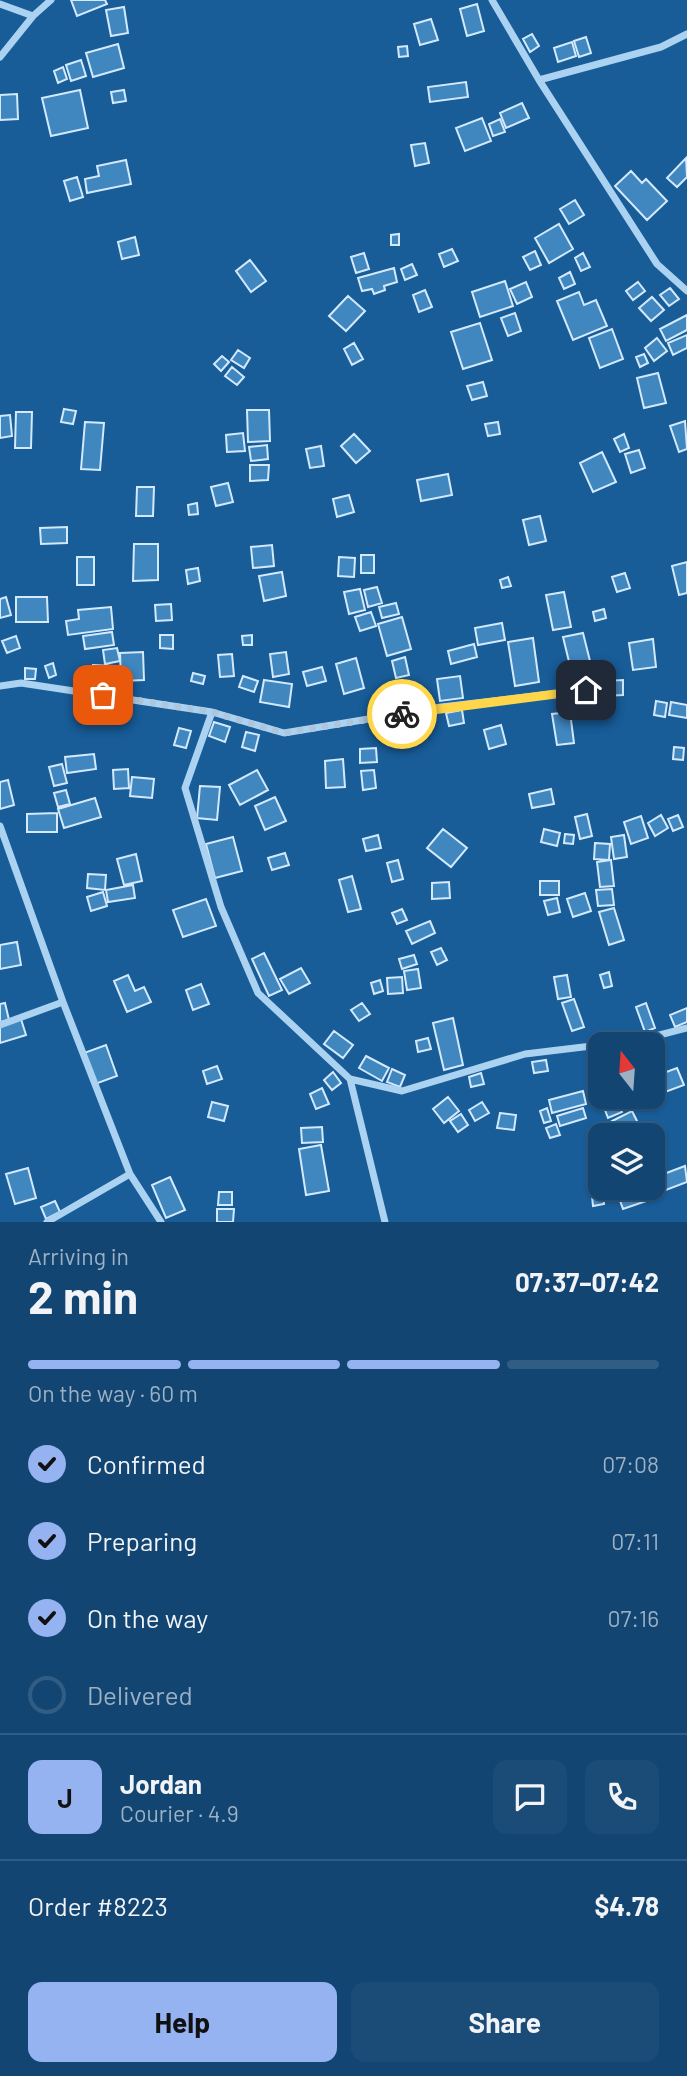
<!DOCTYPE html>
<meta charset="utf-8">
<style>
:root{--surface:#124572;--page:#1b4c77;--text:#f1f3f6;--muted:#9cb1c4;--line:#315d84;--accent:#95b2f1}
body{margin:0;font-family:Barlow,sans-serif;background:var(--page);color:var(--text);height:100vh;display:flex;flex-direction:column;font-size:26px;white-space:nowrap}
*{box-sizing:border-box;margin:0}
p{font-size:23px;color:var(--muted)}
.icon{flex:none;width:38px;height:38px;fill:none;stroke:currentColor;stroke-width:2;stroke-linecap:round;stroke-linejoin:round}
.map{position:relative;height:1222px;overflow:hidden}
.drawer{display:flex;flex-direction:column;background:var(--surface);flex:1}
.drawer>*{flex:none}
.needle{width:46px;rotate:343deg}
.tools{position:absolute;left:588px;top:1032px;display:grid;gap:14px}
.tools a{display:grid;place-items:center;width:77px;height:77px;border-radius:14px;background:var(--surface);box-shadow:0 2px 5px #0004,0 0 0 2px var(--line);font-size:35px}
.pin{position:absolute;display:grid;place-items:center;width:60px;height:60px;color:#fff;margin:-30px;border-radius:14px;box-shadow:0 4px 10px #0006}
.courier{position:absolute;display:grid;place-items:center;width:70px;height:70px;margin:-35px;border:5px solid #ffd54a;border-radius:50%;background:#fff;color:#222;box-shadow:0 2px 9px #0007}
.head em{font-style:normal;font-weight:700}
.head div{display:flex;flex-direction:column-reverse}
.head{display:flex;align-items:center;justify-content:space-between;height:119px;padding:0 28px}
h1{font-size:46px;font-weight:700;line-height:52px}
.bar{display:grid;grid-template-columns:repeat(4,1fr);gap:10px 7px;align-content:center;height:84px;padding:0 28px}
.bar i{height:9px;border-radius:5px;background:var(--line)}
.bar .active{background:var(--accent)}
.bar p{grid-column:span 4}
.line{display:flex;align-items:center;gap:18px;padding:0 28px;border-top:2px solid var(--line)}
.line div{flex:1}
.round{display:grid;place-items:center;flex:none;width:74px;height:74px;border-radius:14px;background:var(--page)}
ol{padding:0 28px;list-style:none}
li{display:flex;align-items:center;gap:21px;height:77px}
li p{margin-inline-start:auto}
li .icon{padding:7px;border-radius:50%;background:var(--accent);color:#111;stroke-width:4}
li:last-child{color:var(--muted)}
li i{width:38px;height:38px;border:4px solid var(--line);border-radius:50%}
.button{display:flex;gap:14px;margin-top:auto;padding:14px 28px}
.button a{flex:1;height:80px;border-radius:14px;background:var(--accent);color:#111;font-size:28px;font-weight:700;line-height:80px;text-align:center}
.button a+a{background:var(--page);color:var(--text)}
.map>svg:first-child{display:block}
</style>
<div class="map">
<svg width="687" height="1222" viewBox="0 0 687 1222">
<rect width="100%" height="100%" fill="#185c98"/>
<path fill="#4086bf" stroke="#d3e9fc" stroke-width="2" d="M71 0H105L107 4 77 16Z
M477 4 484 31 467 36 460 9Z
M124 7 128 33 111 36 106 10Z
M431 19 438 40 420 45 414 24Z
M532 34 539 46 530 52 523 39Z
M586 37 591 53 579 57 574 41Z
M572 42 576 56 558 62 554 48Z
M118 44 124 68 93 77 86 53Z
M407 46 408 56 399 57 398 47Z
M81 60 86 76 71 81 66 65Z
M63 67 67 79 58 83 54 71Z
M466 82 468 97 430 102 428 87Z
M80 90 88 128 51 136 42 98Z
M124 90 126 101 113 103 111 92Z
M17 94 18 119 0 120V95Z
M522 103 529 118 506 128 500 113Z
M482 118 491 141 465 151 456 128Z
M500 119 505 132 493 136 489 124Z
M425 143 429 163 415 166 411 145Z
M686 158 687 177 677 187 667 178Z
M126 160 131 184 87 193 85 179 99 176 97 166Z
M631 171 642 183 646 179 667 201 647 220 615 186Z
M77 177 83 197 70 201 64 181Z
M575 200 584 215 569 224 560 209Z
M559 224 573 249 549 263 535 238Z
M399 234V245H391V235Z
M135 237 139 255 122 259 118 242Z
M452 249 458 261 444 267 439 254Z
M535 251 541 265 530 270 523 257Z
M364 253 369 269 356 273 351 257Z
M583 253 590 267 581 271 575 258Z
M250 260 266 281 251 292 236 271Z
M412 264 417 275 405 280 401 269Z
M394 268 397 282 384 286 385 290 374 294 372 289 362 291 358 278Z
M570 272 575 284 564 289 559 278Z
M505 281 513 306 480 317 472 292Z
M526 282 532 297 517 304 510 289Z
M638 282 645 291 633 300 626 291Z
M670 288 679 299 669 306 660 295Z
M425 290 432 307 419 312 413 295Z
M579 292 584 305 596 300 607 326 573 340 557 301Z
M348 296 365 311 346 331 329 316Z
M652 297 664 310 651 321 639 308Z
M515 313 521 331 508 336 501 318Z
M687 315V330L666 341 660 329Z
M480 323 492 360 463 369 451 332Z
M612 329 623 359 600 368 589 338Z
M687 335V348L673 355 668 343Z
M657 338 667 351 654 361 645 348Z
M354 343 363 359 352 365 344 349Z
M238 350 250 358 244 368 231 360Z
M644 354 648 363 640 367 636 357Z
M222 356 229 362 221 371 214 364Z
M232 367 244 377 237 385 225 376Z
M658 373 666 403 644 408 637 378Z
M483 382 487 396 472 400 467 386Z
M64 409 76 411 73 424 61 422Z
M247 410H269L270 441 248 442Z
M16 412H32L31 448H15Z
M10 415 12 436 0 438V416Z
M685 421 687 449 679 452 670 426Z
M85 422 104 423 100 470 81 469Z
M498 422 500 434 488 436 485 424Z
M243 433 245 451 227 452 226 435Z
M354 434 370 451 356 463 341 446Z
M624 434 629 448 620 452 614 439Z
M267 445 268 459 251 461 249 447Z
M321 446 324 466 310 468 306 449Z
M639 450 645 468 631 473 625 454Z
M602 452 616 482 593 492 580 463Z
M250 465H269L268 480 250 481Z
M448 474 452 495 421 501 417 480Z
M228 483 233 502 216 506 211 487Z
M137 487H154L153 516H136Z
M349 495 354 512 337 517 333 499Z
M197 503 198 514 189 515 188 505Z
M540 516 546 541 529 545 523 520Z
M67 527V543L41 544 40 528Z
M134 544H158V580L133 581Z
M272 545 274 566 253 568 251 547Z
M361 555H374V573H361Z
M77 557H94V585H77Z
M339 557 355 558 354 577 338 576Z
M687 562V593L679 595 672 566Z
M198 568 200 581 188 584 186 570Z
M282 572 286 596 264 601 259 576Z
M625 573 630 588 617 592 612 577Z
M508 577 511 586 502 588 500 580Z
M377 587 382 603 368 607 364 590Z
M360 589 365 610 349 614 344 592Z
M564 592 571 627 553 630 546 595Z
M6 597 11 615 0 618V599Z
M16 597H47L48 622H16Z
M396 603 399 614 382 618 379 607Z
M171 604 172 620 156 621 155 605Z
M111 607 113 629 68 635 66 621 79 619 78 610Z
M604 609 606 618 595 621 593 612Z
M371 612 376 626 360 631 355 617Z
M402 617 411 649 387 656 378 624Z
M502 623 505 640 478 645 475 628Z
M112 632 114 645 85 649 83 636Z
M583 633 592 669 572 674 563 637Z
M160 635H173V649L160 648Z
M252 635V645H243L242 636Z
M16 636 20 648 7 653 2 641Z
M533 638 539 682 515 686 508 642Z
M653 639 656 667 633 670 629 643Z
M474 644 477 657 451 664 448 651Z
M117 648 120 661 105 664 103 650Z
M143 652 144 680 121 681 120 653Z
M286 652 289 674 273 677 270 654Z
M232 654 234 676 220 677 218 655Z
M405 657 409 675 396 678 392 661Z
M356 658 364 688 344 694 336 664Z
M53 663 56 675 49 678 45 666Z
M93 665 112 666 111 681 92 679Z
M322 667 326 681 307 686 303 672Z
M25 668 36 669 35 679H25Z
M193 673 205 676 203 684 191 681Z
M243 676 258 681 254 692 239 687Z
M460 676 463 698 440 701 437 679Z
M264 680 292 684 289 707 260 702Z
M623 680V695L604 696V681Z
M406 694 411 708 384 715 381 702Z
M656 701 667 703 665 717 654 715Z
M671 702 687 705V718L669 715Z
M462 710 464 723 449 726 446 713Z
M570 712 574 743 557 745 552 714Z
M214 722 230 727 225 742 209 736Z
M501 725 506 744 489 749 484 730Z
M179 728 191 731 186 748 174 745Z
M246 732 259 735 255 751 242 747Z
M674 747 684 748 683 760 673 759Z
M376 748 377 762 360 763V749Z
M94 754 96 769 67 773 65 757Z
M343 759 345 787 326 788 325 761Z
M62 764 67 783 54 786 49 767Z
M128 769 129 788 114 789 113 770Z
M257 770 268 790 240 805 229 785Z
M374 770 376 788 363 790 361 771Z
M132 777 154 779 152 798 130 796Z
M8 780 14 805 0 809V782Z
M200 786 220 787 217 820 197 818Z
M551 789 554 804 532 808 529 794Z
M66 790 70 804 58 807 54 793Z
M275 797 286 821 265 830 255 806Z
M95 798 101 817 64 828 58 809Z
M57 813V832H27V814Z
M587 814 592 836 580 839 575 817Z
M661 815 668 828 655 836 648 823Z
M678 815 683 827 673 831 668 819Z
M641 816 648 838 631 844 624 822Z
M443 829 467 848 451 867 427 848Z
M544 829 560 833 557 846 541 842Z
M565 834 574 835 573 844 564 843Z
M378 835 381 848 366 851 363 839Z
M624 835 627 857 614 859 611 837Z
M233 837 242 871 215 878 206 844Z
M595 843 610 844 609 860 594 859Z
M285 853 289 865 272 870 268 858Z
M136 854 142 881 124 885 117 859Z
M398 860 403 879 392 882 387 863Z
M611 860 614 886 600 887 597 862Z
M88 874 106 875 105 890 87 888Z
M352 876 361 909 348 912 339 880Z
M540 881H559V895H540Z
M449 882 450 898 432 899V883Z
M133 885 135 898 108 902 106 890Z
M612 889 614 905 598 906 596 890Z
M103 892 107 906 91 911 87 897Z
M585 893 591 911 573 917 567 899Z
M557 898 560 912 548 915 544 901Z
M206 899 216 926 183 937 173 910Z
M614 908 624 940 609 945 599 912Z
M402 909 407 920 397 924 392 913Z
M430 921 435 933 412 944 406 931Z
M17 942 21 965 0 969V945Z
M441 948 447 960 437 965 431 952Z
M264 953 282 990 269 996 252 959Z
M414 955 417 964 402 969 399 959Z
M301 968 310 983 289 994 280 979Z
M418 969 421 988 407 990 404 971Z
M609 972 612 986 604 988 600 975Z
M128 975 135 991 144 987 151 1002 127 1012 114 981Z
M567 975 571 997 558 999 554 977Z
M402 977 403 993 388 994 387 978Z
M380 980 383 991 374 994 371 983Z
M201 984 209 1004 193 1010 186 990Z
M574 999 584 1027 572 1031 562 1003Z
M5 1003 9 1020 0 1022V1004Z
M362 1003 370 1014 359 1021 351 1010Z
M646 1003 655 1028 645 1032 636 1007Z
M687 1008V1022L675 1027 670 1015Z
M453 1018 463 1065 444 1070 433 1023Z
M21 1019 26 1035 0 1043V1026Z
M334 1031 353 1045 343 1058 324 1044Z
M428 1038 431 1049 418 1052 416 1041Z
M106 1045 117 1076 95 1084 84 1053Z
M366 1056 389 1068 382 1081 359 1068Z
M546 1060 548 1071 534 1073 532 1062Z
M217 1066 222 1079 207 1084 203 1071Z
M677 1068 684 1085 665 1092 658 1075Z
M392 1069 405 1075 400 1087 387 1082Z
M333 1072 341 1083 332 1090 324 1080Z
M481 1073 484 1084 471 1087 469 1077Z
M322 1088 329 1104 316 1109 310 1094Z
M600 1088V1097H616L622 1112 608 1118 597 1089Z
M583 1091 586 1104 552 1113 549 1100Z
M448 1097 459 1111 444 1123 433 1109Z
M212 1102 228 1106 224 1121 208 1117Z
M482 1102 489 1113 475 1121 469 1110Z
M547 1108 551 1121 544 1123 540 1111Z
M583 1108 586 1118 560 1126 557 1116Z
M632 1111 640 1127 620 1136 612 1121Z
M500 1113 516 1115 514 1130 497 1128Z
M461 1114 468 1125 458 1132 450 1121Z
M556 1124 560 1135 550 1138 546 1128Z
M322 1127 323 1142 302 1143 301 1128Z
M321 1145 329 1191 306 1195 299 1149Z
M685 1166 687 1182 658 1193 653 1178Z
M28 1168 36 1198 15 1204 6 1174Z
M170 1177 185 1210 166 1218 152 1185Z
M626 1188H642L646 1201 623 1209 617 1192Z
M219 1192H232V1205H218Z
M603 1194 604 1204 593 1206 592 1196Z
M55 1201 60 1212 46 1219 41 1207Z
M217 1209H234L233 1222H217Z"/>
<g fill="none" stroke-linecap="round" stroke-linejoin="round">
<path stroke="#abd2f1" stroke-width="7" d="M492 0 539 80 657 264 687 291
M0 4 33 16
M0 57 33 16 51 0
M539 80 661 47 687 34
M0 686 21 683 212 712 284 733 441 707 586 690
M212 712 185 788 221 907 258 993 350 1079 385 1222
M0 826 63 1002 130 1174 161 1222
M0 1025 63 1002
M604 1045 640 1040 687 1028
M350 1079 402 1091 525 1054 600 1045
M47 1222 130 1174"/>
</g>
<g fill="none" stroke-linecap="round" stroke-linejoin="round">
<path stroke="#aec6db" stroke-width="7" stroke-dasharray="0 12.6" d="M103 695 212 712 284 733 402 714"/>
<path stroke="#ffd54a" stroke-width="9" d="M402 714 586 690"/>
</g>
</svg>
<div class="tools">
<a><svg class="needle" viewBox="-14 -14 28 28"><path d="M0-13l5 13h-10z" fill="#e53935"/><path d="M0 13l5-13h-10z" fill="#9cb1c4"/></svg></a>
<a><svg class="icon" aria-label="layers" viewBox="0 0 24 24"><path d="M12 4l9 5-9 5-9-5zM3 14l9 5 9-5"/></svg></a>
</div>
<div class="pin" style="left:103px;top:695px;background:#ea580c"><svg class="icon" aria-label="bag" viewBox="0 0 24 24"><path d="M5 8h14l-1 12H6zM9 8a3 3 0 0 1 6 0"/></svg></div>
<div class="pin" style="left:586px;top:690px;background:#1f2937"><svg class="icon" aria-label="home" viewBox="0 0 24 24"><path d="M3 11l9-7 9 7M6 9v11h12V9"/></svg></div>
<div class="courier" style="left:402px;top:714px"><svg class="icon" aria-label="bike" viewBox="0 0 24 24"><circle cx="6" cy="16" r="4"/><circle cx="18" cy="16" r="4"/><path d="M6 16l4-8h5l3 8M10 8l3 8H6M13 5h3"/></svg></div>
</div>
<section class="drawer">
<div class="head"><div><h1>2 min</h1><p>Arriving in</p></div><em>07:37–07:42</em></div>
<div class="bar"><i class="active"></i><i class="active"></i><i class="active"></i><i></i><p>On the way · 60 m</p></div>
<ol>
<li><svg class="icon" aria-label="check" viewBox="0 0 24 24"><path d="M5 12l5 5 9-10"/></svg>Confirmed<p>07:08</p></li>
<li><svg class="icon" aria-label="check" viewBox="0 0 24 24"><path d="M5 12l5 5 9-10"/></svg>Preparing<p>07:11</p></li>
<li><svg class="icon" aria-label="check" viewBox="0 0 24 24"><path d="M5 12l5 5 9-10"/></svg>On the way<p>07:16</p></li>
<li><i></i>Delivered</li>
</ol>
<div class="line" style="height:126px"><b class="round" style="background:var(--accent);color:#111">J</b><div><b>Jordan</b><p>Courier · 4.9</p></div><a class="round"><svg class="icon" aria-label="chat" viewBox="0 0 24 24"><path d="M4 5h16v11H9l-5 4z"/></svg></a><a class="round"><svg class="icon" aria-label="phone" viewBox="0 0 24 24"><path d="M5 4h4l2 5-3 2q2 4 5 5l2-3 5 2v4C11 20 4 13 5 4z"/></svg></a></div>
<div class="line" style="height:91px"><div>Order #8223</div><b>$4.78</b></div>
<div class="button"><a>Help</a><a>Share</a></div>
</section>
